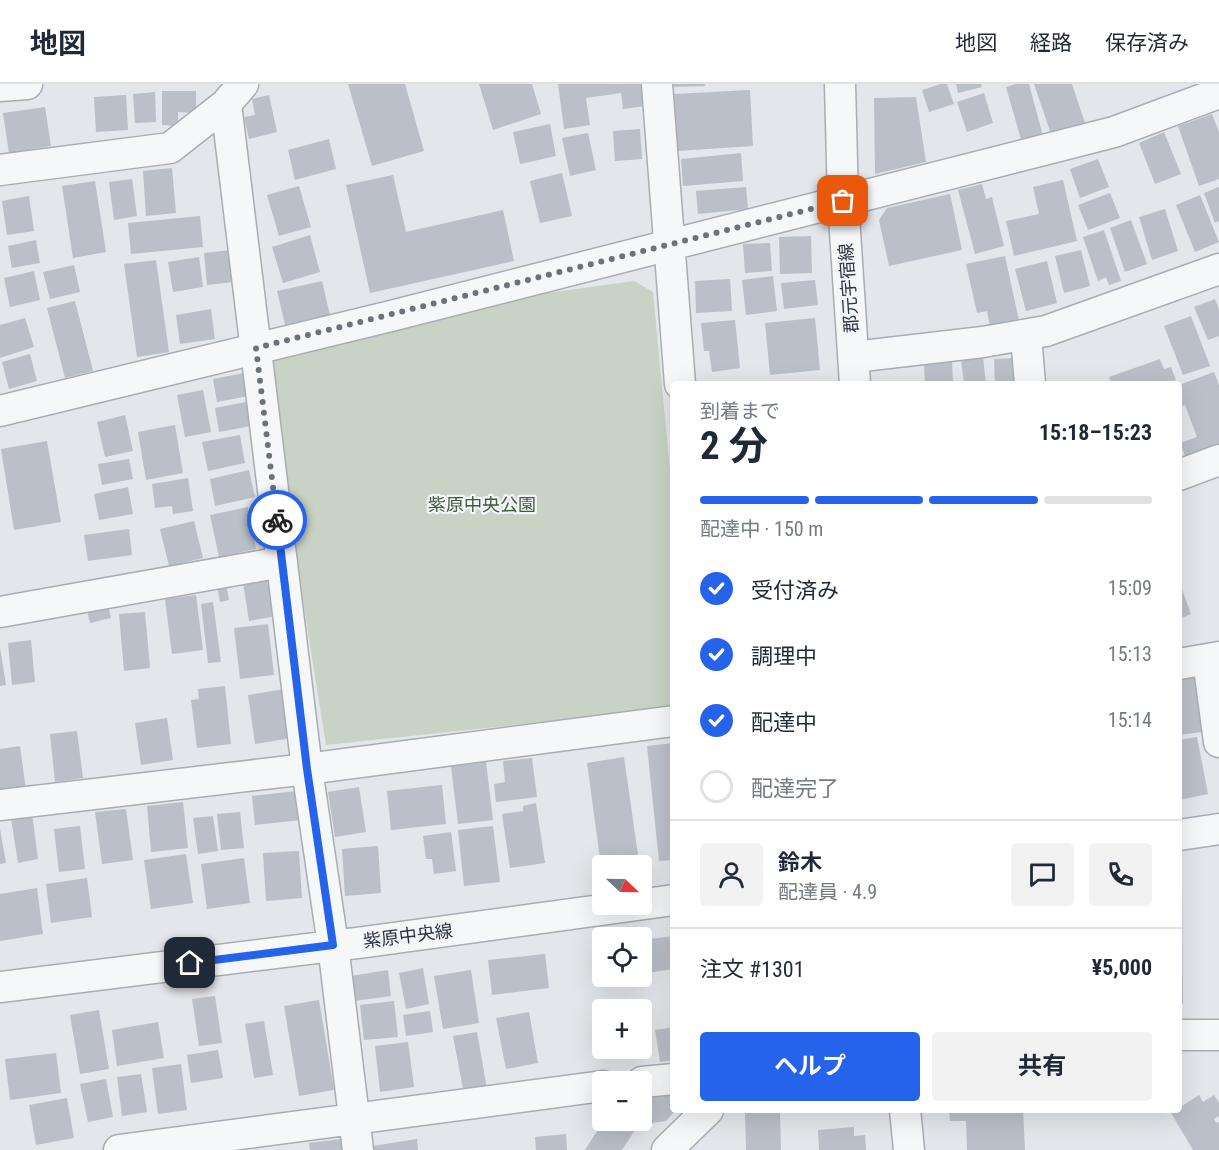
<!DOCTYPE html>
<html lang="ja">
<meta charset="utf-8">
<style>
:root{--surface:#fff;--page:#f2f2f3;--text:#1f2937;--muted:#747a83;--line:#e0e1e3;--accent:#2563eb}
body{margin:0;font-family:"Roboto Condensed","Noto Sans JP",sans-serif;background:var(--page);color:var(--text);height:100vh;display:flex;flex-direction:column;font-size:22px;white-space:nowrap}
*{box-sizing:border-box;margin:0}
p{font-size:20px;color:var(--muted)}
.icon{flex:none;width:33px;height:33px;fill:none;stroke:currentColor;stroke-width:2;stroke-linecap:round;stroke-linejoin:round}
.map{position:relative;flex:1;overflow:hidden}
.sheet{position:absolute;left:670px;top:297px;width:512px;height:732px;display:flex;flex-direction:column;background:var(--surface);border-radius:6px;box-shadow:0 6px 24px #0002}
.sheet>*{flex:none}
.needle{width:39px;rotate:112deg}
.fabs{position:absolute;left:592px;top:771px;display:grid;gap:12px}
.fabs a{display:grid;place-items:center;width:60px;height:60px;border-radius:6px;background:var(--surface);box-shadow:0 6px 24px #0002;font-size:30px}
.pin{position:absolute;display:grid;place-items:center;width:51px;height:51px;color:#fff;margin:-26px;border-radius:12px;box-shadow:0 3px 9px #0006}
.courier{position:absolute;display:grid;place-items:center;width:60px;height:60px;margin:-30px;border:4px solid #2563eb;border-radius:50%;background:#fff;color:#222;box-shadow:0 2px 8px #0007}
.head em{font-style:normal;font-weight:700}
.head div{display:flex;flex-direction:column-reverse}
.head{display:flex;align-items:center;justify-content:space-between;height:102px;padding:0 30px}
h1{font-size:39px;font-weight:700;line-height:45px}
.bar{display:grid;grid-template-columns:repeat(4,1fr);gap:9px 6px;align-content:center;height:72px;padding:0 30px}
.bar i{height:8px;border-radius:4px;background:var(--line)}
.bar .current{background:var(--accent)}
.bar p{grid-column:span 4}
.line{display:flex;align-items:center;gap:15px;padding:0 30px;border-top:2px solid var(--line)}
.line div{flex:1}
.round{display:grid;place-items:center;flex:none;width:63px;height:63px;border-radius:6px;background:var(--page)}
ol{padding:0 30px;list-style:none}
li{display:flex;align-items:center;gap:18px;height:66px}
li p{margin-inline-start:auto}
li .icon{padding:6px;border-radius:50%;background:var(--accent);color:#fff;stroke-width:4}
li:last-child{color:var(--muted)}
li i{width:33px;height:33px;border:3px solid var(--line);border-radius:50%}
.button{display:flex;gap:12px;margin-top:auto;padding:12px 30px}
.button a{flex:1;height:69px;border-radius:6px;background:var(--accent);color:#fff;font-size:24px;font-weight:700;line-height:69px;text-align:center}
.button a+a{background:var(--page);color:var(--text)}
header{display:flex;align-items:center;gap:36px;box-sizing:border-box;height:84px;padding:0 30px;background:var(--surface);border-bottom:2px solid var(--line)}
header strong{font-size:28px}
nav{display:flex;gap:33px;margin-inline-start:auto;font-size:21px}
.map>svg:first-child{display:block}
</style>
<header>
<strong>地図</strong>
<nav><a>地図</a><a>経路</a><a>保存済み</a></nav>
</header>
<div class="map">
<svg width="1219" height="1066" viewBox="0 0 1219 1066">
<rect width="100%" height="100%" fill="#e3e6ea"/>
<path fill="#c8d3c5" d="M634 197 653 208 673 418V624L326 661 266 286 273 275 533 211Z"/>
<path fill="#bbbfc7" d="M348 0H405L424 67 372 82Z
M479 0H532L541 30 493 46Z
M558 0H643L646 22 623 25 621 9 586 14 590 41 564 45Z
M671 0H705V2L671 3Z
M941 0H947L954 20 929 28 922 6Z
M956 0H981L982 3 958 9Z
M1016 0H1029L1043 52 1022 59 1006 3Z
M1034 0H1072L1086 42 1052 53Z
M750 6 753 62 677 67 674 10Z
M162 7H196V29L178 28V42L162 41Z
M155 8 156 38 135 39 133 10Z
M984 9 993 39 967 48 957 18Z
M126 11 128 46 96 48 94 13Z
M269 11 277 48 249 55 244 33 255 31 252 15Z
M916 13 926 78 875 90 874 14Z
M45 23 51 62 9 69 3 29Z
M1212 30 1219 48V95L1199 102 1178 42Z
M550 40 556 72 520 80 513 48Z
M640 45 642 75 615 77 613 47Z
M1164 48 1181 90 1155 100 1139 59Z
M588 49 596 86 570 92 562 54Z
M329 55 336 85 295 96 288 66Z
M741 69 743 97 683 102 681 75Z
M1098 75 1109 103 1080 114 1070 85Z
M172 84 176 129 146 132 143 87Z
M562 89 572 132 540 139 530 97Z
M393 91 406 148 503 126 514 177 370 209 346 101Z
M132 95 137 132 114 136 109 98Z
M1063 96 1077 157 1014 172 1006 137 1039 130 1033 103Z
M95 97 106 168 73 174 62 102Z
M982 100 986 115 992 113 1004 162 975 170 958 106Z
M299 102 311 143 279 152 267 111Z
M746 103 748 125 698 130 696 107Z
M1219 103V137L1215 139 1204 109Z
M1110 109 1120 134 1088 146 1078 121Z
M950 110 962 166 889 182 879 136 887 124Z
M1200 111 1219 158 1195 168 1176 121Z
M29 112 34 147 7 151 2 117Z
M1165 125 1178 167 1152 176 1139 133Z
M200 132 203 163 131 170 128 139Z
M1131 136 1147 180 1125 188 1110 144Z
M1104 146 1121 197 1109 201 1106 193 1098 197 1083 153Z
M310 151 320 188 283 199 272 163Z
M811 152 812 189 780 190 779 153Z
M36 156 40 179 12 184 8 162Z
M770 159 772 187 745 189 743 160Z
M231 166 234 198 207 201 204 169Z
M1081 166 1090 202 1064 209 1055 172Z
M1005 172 1020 241 991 248 987 227 977 229 966 180Z
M199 173 203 203 173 208 168 178Z
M156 176 169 268 137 273 124 180Z
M1047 177 1057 219 1026 227 1015 185Z
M74 181 80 208 50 215 43 188Z
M34 187 40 216 10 223 4 194Z
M773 192 777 227 746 231 742 196Z
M730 195 732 227 696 229 695 197Z
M815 196 818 221 784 225 781 199Z
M322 197 330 231 285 241 277 207Z
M1215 215 1219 225V252L1208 256 1194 223Z
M75 217 93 287 65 294 47 224Z
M211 225 215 255 180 260 176 231Z
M1191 232 1210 282 1183 291 1164 242Z
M25 234 34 263 0 274V241Z
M815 234 820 286 770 291 765 239Z
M735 236 740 284 712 288 709 267H704L701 239Z
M30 270 37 297 9 305 2 278Z
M983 273 986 300H964L961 275Z
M1019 274 1020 300H995L994 275Z
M1160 275 1164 285 1171 283 1176 296 1163 300H1111L1109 293Z
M952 277 953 300H925L924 278Z
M1214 288 1219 301V365L1187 377 1180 359 1197 353 1185 321 1179 323V301Z
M244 289 249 312 217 318 213 295Z
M203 306 211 348 185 353 177 311Z
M246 318 251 342 219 348 215 324Z
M125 331 133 367 105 373 97 338Z
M175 341 183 389 146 396 138 348Z
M240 351 245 379 208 387 202 358Z
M47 357 61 438 14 446 1 365Z
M129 375 133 395 102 401 98 380Z
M249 386 255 413 215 422 210 395Z
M188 394 193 427 173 430 172 422 155 424 152 400Z
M128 403 133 430 99 436 94 410Z
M248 423 256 465 219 473 210 431Z
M194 437 203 474 169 482 160 445Z
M129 445 132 471 88 477 84 451Z
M271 493 277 532 249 537 243 498Z
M1179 497 1191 530 1179 535Z
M226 500 229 516 220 518 217 501Z
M196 511 203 566 172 570 165 515Z
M213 518 221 578 208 579 201 520Z
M108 521 111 534 90 539 87 526Z
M145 528 150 584 124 587 119 530Z
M268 540 274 591 240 595 234 544Z
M31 556 35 598 12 601 8 559Z
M0 564 6 601 0 602Z
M1195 588 1202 648 1179 651V590Z
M225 602 231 660 197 664 191 616 199 615 198 605Z
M285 605 292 654 255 660 248 611Z
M167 634 173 676 141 681 135 639Z
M77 647 83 694 55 698 50 650Z
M1197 653 1208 710 1179 716V656Z
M674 659V776L659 777 647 662Z
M20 662 26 706 0 710V665Z
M624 673 639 778 601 782 587 679Z
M532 674 537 713 496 718 494 700 505 698 503 677Z
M486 678 493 736 458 740 451 682Z
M442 701 446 740 391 746 387 707Z
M359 703 366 748 335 753 328 708Z
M297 707 301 736 255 741 252 712Z
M183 718 188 764 151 768 147 722Z
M536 719 545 779 510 784 502 730 523 727V722Z
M126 725 133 776 102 780 95 728Z
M240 728 244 764 221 766 217 730Z
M32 730 38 775 18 779 11 734Z
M213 732 218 767 198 770 193 734Z
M80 742 85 785 59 788 54 745Z
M493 742 500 798 464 802 458 746Z
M0 745 6 779 0 780Z
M451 748 456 787 434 790 432 775H426L423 752Z
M378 762 381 809 345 812 342 765Z
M299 767 302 814 266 817 263 769Z
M186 770 193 819 151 825 144 776Z
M244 774 250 819 207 825 201 780Z
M87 794 92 833 51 839 46 800Z
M1179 796H1182L1183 920H1179Z
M37 804 43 850 0 857V810Z
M674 852V885L647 889 642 856Z
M545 870 549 904 492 911 488 876Z
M423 884 429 920 406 925 399 889Z
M388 886 391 912 354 917 351 892Z
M471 886 479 939 443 945 434 892Z
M215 912 222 959 199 962 192 915Z
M319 916 334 1006 299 1012 284 922Z
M394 917 398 953 364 956 360 921Z
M99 926 109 985 80 990 70 931Z
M430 927 433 948 406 952 403 931Z
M529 928 538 979 506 985 496 934Z
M264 937 273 991 254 994 245 940Z
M158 938 164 974 117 982 112 946Z
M674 943V976L660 978 655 946Z
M477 948 487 1005 464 1010 453 952Z
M408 958 414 1003 380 1008 375 962Z
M218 966 223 994 191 999 187 971Z
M56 969 61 1009 10 1016 5 975Z
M181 980 187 1026 158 1030 152 984Z
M141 990 147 1028 122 1032 117 993Z
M106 995 113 1033 88 1038 80 1000Z
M674 1009V1026H676L666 1037 645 1040 642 1011Z
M1199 1011 1203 1018 1214 1011 1219 1019V1032L1214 1035 1216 1039 1219 1038V1066H1193L1171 1029Z
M67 1014 74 1054 36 1061 29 1021Z
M949 1026H1023L1025 1066H967L966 1037H950Z
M780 1027 781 1066H746L745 1029Z
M604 1036H621L635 1046 622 1066H585Z
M854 1043V1052L865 1051 866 1066H819L818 1046Z
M566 1050 567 1066H536L535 1053Z
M341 1055 343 1066H310L309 1059Z
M417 1055 418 1066H373L372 1062Z"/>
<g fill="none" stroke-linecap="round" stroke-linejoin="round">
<g stroke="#a8adb4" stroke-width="33">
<path id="minor" d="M657 0 680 300
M840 0 843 117 855 300
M0 2 27 0
M226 20 307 685 333 861 358 1066
M0 86 170 64 226 20 243 0
M1026 252 1030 300
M854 273 983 258 1046 247 1219 185
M0 327 391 232 1114 48 1219 9
M1179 391 1219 376
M0 528 282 478
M1208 576 1219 658
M1179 580 1219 573
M0 721 307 685 674 637
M1179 751 1219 745
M0 903 365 858 674 816
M1179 951H1219
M642 998 674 995
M905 1026 909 1066
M119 1066 603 1002
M667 1066 708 1026"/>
</g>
<use href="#minor" stroke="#f6f7f9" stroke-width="30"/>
</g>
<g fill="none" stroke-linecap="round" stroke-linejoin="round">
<path stroke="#6c727c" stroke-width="6" stroke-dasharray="0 10.8" d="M277 436 256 264 843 117"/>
<path stroke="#2563eb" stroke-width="8" d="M190 879 333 861 307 685 277 436"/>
</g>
<g text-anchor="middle" stroke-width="4.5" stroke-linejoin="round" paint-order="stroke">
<g font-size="18" fill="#2c3341" stroke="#f3f5f8">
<text transform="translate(849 204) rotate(-94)" y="6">郡元宇宿線</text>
<text transform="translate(408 852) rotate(-7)" y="6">紫原中央線</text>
</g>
<g font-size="18" fill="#3f5c3b" stroke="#f3f5f8">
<text x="482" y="427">紫原中央公園</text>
</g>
</g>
</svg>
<div class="fabs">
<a><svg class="needle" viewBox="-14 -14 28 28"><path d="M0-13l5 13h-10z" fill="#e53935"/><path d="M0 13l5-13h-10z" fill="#747a83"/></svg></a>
<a><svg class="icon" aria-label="locate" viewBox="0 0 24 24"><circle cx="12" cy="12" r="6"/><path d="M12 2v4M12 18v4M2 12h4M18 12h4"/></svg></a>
<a>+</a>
<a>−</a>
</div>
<div class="pin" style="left:843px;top:117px;background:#ea580c"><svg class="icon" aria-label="bag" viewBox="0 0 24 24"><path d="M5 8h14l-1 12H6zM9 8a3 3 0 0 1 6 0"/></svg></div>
<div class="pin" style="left:190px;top:879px;background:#1f2937"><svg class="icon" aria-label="home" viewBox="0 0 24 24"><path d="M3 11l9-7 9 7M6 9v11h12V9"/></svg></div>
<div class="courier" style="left:277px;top:436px"><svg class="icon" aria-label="bike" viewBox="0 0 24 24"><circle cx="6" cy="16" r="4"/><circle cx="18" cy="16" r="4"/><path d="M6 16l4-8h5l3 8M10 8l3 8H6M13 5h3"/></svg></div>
<section class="sheet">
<div class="head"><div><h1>2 分</h1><p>到着まで</p></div><em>15:18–15:23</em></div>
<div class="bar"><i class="current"></i><i class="current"></i><i class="current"></i><i></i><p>配達中 · 150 m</p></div>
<ol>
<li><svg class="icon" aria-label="check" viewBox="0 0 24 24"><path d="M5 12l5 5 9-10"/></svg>受付済み<p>15:09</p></li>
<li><svg class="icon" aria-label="check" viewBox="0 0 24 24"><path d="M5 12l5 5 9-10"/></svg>調理中<p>15:13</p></li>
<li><svg class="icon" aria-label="check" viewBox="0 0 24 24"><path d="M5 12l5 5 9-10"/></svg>配達中<p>15:14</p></li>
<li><i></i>配達完了</li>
</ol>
<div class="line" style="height:108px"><a class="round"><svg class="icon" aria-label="person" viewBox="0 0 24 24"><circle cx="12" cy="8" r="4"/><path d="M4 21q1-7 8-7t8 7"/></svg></a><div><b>鈴木</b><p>配達員 · 4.9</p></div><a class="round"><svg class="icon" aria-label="chat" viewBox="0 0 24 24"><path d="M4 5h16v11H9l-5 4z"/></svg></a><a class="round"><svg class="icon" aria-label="phone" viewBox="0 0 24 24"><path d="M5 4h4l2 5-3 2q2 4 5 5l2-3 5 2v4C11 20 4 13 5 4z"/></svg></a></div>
<div class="line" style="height:78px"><div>注文 #1301</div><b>¥5,000</b></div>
<div class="button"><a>ヘルプ</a><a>共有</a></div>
</section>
</div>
